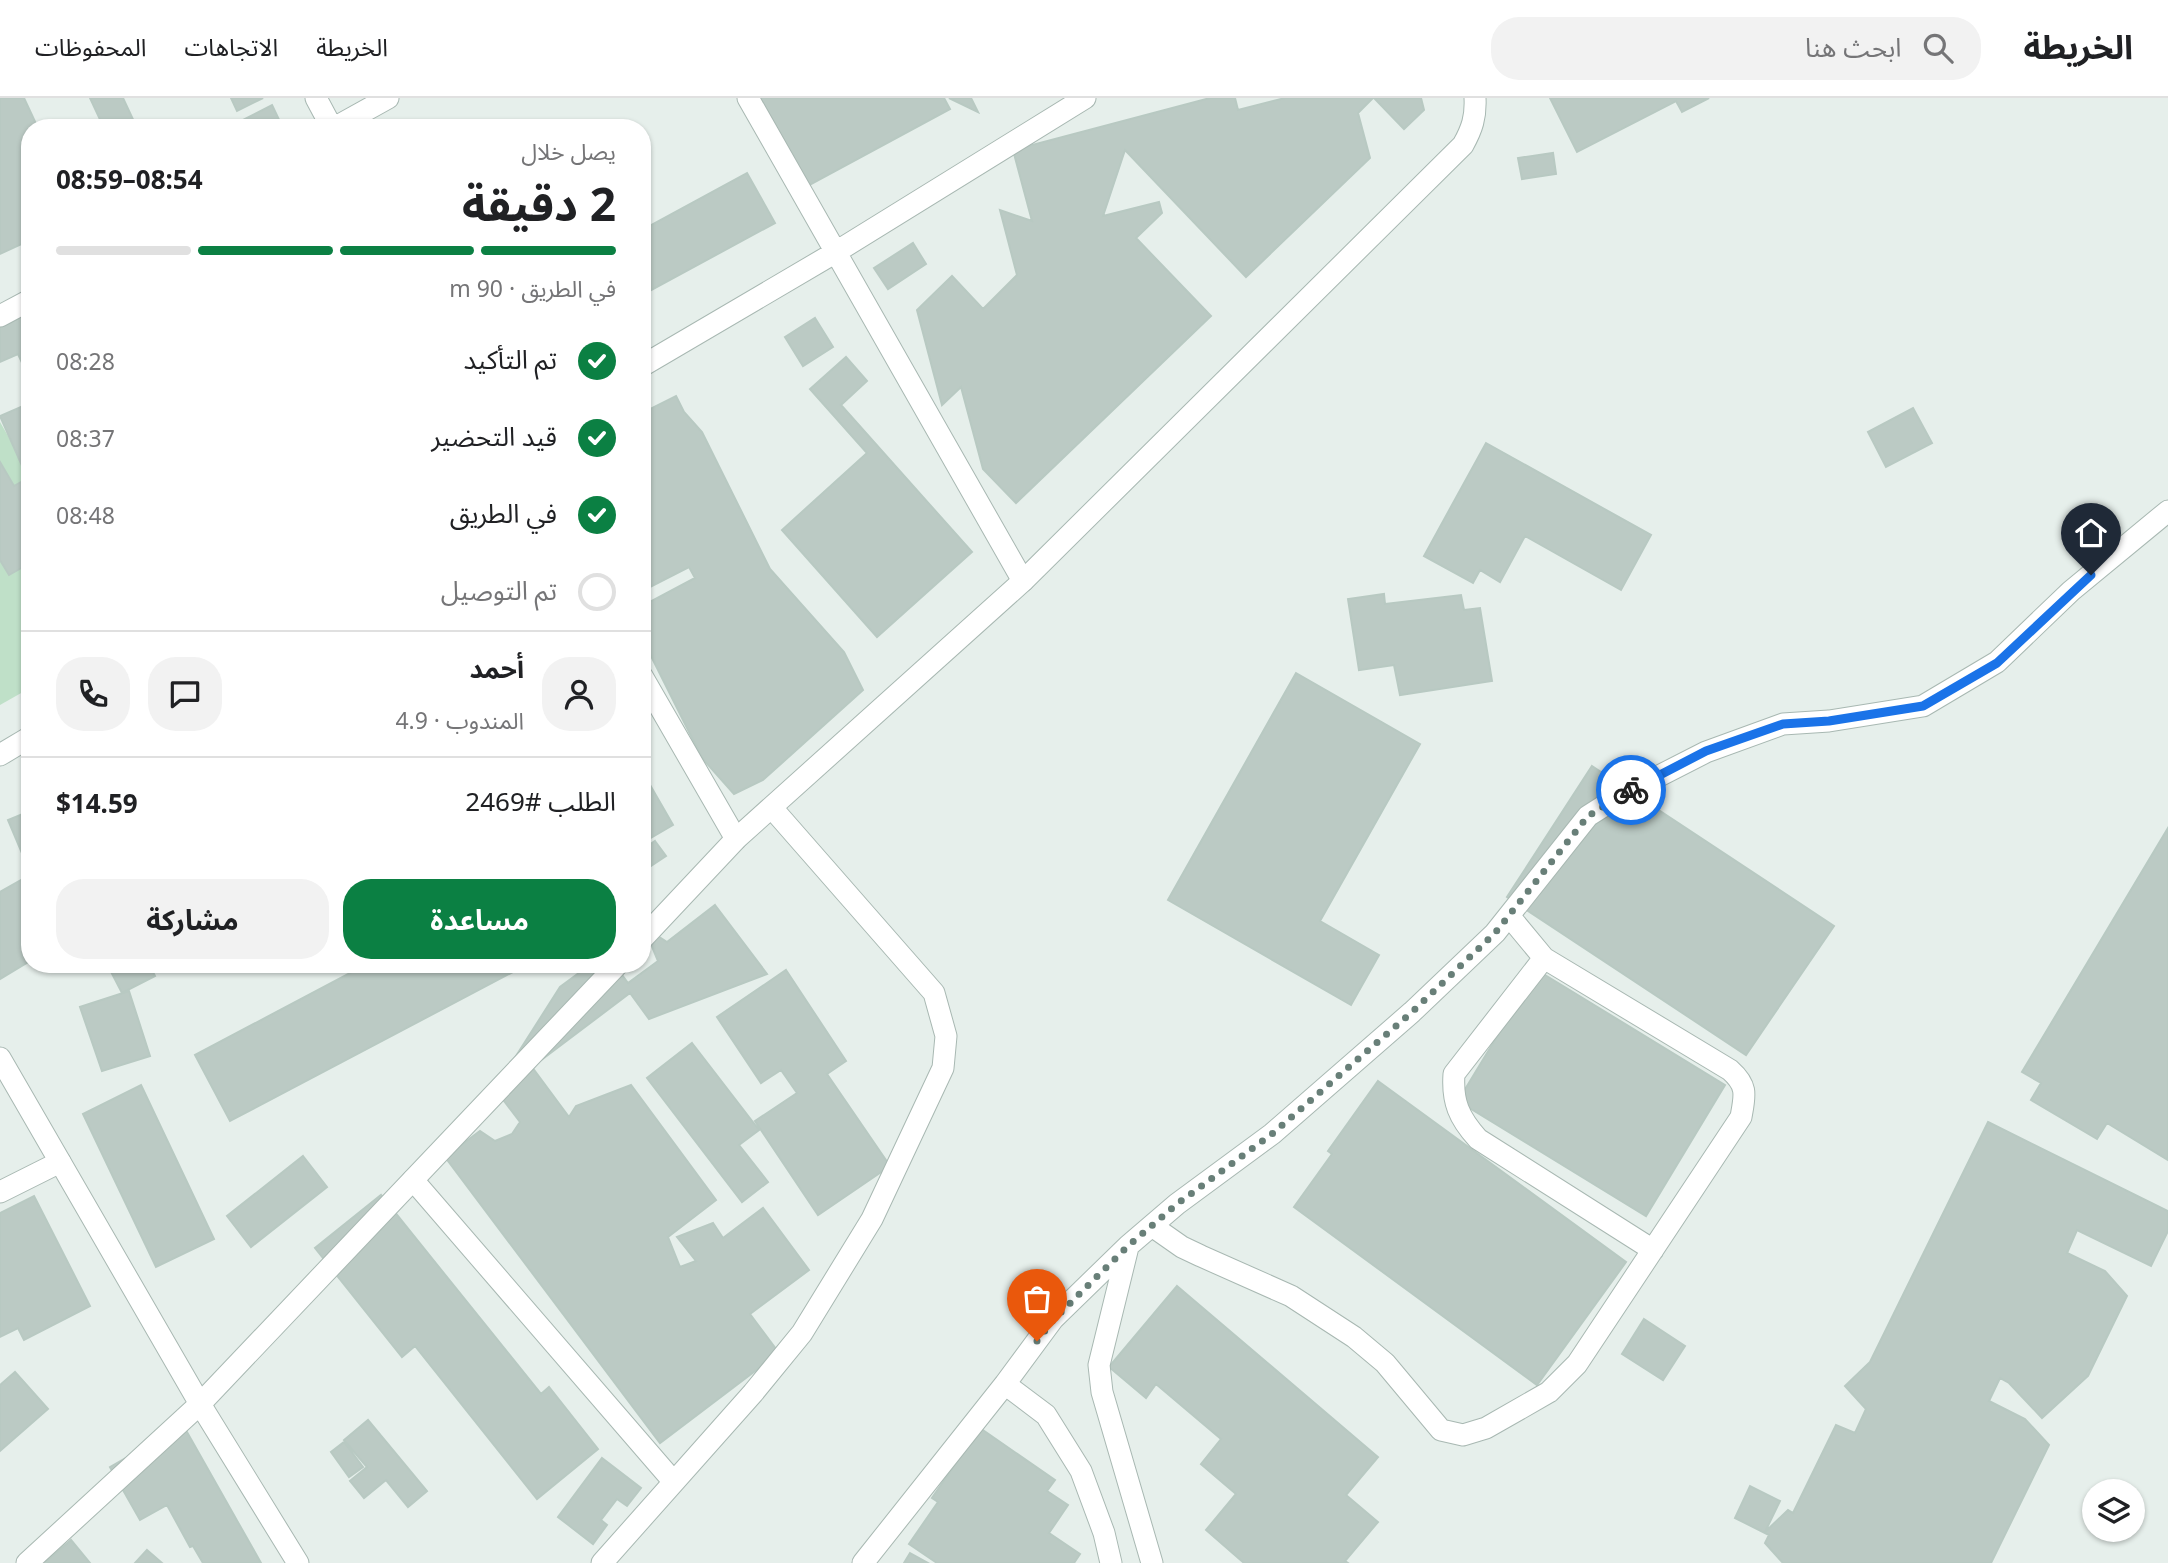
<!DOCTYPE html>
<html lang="ar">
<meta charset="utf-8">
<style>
:root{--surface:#fff;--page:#f2f2f2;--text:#202124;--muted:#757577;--line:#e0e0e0;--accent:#0b8043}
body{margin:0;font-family:"Noto Sans","Noto Sans Arabic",sans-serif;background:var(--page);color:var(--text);direction:rtl;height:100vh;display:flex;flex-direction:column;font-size:26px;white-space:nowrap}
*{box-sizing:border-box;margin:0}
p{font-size:23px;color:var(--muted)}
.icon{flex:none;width:38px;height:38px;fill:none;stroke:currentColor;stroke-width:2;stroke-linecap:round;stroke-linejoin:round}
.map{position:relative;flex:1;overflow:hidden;direction:ltr}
.panel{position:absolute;left:21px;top:21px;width:630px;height:854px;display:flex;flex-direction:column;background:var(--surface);border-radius:28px;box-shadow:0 2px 5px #0004;direction:rtl}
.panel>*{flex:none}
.buttons{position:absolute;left:2082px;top:1381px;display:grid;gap:14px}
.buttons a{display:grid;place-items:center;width:63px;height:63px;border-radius:50%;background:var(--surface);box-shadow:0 2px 5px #0004;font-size:35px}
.pin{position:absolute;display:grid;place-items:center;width:60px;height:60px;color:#fff;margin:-72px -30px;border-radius:50% 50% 50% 0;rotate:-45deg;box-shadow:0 0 7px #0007}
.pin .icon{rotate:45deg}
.courier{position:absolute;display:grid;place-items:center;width:70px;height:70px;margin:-35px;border:5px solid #1a73e8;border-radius:50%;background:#fff;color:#222;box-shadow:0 2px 9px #0007}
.head em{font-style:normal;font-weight:700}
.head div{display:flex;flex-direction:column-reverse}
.head{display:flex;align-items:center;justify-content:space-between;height:119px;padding:0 35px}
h1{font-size:46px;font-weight:700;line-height:52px}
.bar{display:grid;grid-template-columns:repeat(4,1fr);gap:10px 7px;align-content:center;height:84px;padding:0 35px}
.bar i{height:9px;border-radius:5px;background:var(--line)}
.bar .active{background:var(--accent)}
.bar p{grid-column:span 4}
.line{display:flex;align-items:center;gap:18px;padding:0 35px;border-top:2px solid var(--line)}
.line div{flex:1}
.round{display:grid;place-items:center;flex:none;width:74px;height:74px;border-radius:28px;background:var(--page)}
ol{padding:0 35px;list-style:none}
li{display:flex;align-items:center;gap:21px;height:77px}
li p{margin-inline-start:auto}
li .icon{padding:7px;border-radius:50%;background:var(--accent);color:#fff;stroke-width:4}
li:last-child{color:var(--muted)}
li i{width:38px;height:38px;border:4px solid var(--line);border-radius:50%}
.action{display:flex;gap:14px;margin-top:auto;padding:14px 35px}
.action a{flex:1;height:80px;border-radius:28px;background:var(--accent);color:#fff;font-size:28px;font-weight:700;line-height:80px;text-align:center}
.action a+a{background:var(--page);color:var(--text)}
header{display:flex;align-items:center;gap:42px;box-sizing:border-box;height:98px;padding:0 35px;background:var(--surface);border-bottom:2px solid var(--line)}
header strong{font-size:33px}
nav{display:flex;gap:38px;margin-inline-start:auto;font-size:24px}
.search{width:490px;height:63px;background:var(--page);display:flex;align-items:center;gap:18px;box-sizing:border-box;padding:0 24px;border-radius:28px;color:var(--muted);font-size:26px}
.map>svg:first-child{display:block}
</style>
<header>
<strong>الخريطة</strong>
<div class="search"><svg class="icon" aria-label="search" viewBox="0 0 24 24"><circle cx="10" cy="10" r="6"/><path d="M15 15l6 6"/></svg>ابحث هنا</div>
<nav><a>الخريطة</a><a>الاتجاهات</a><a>المحفوظات</a></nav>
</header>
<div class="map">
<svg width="2168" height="1465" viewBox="0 0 2168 1465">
<rect width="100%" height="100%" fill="#e6efeb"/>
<path fill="#bfe0c8" d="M0 324 30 376V590L0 607Z"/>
<path fill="#bbcac4" stroke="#b8c9c2" stroke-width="2" d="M0 0H24L38 30H30V142L0 156Z
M90 0H123L137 30H104Z
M231 0H263L237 13Z
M756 0H944L950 11 804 90Z
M949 0H971L978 14Z
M1210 0H1235L1238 12 1285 0H1373L1358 15 1370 60 1246 179 1125 52 1103 118 1159 104 1162 115 1136 140 1211 218 1016 405 983 371 961 289 942 307 917 212 952 178 983 211 1017 177 1000 112 1032 123 1013 52Z
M1374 0H1421L1424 12 1404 31Z
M1550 0H1709L1682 14 1676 3 1577 54Z
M272 7 282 28 278 30H244L241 23Z
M1553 55 1556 76 1522 81 1518 60Z
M747 75 775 125 642 197V132Z
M913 145 926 166 888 191 874 170Z
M30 200V282L18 256 0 264V213Z
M815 220 833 249 803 268 785 239Z
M846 259 867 283 841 307 972 454 877 539 782 432 867 355 810 291Z
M676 298 684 314 702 334 770 471 844 554 863 592 763 682 734 696 702 660 642 540V508L695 480 689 469 642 493V315Z
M30 305V378L27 379 0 318Z
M1913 310 1932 345 1886 369 1868 334Z
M1486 345 1651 437 1621 492 1525 438 1500 484 1480 472 1473 485 1424 458Z
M0 364 14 388 30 379V465L9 477 0 462Z
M1384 496 1385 506 1461 497 1464 512 1480 510 1492 583 1400 597 1394 567 1359 572 1348 501Z
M1296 575 1420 646 1320 823 1379 857 1351 907 1168 802Z
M1592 668 1834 828 1746 957 1507 799Z
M642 673 673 727 642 745Z
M30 713V774L8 722Z
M2168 730V1062L2107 1025 2097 1041 2031 1002 2041 985 2022 974Z
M655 743 666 758 642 774V752Z
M30 777V863L0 881V794Z
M715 807 767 876 649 921 630 895 532 969 569 1019 576 1008 631 987 716 1102 668 1139 680 1169 696 1163 677 1139 713 1125 723 1140 763 1110 809 1172 750 1216 779 1255 660 1345 445 1059 480 1033 495 1043 512 1036 520 1024 495 991 560 889 591 866H614L628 885 658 863 644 829 667 844Z
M107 866H149L155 878 122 895Z
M367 866H528L230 1023 195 957Z
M1527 866 1725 987 1646 1118 1458 1003 1498 937 1488 931Z
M786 872 846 963 827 976 890 1068 818 1117 755 1023 797 995 781 972 761 985 717 919Z
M129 893 150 958 102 973 80 909Z
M692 945 759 1032 739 1047 768 1084 742 1104 647 980Z
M1378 983 1626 1164 1537 1287 1294 1109 1332 1056 1328 1053Z
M141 987 214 1141 156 1169 83 1016Z
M1988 1024 2168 1113V1133L2151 1168 2077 1132 2067 1155 2105 1173 2127 1198 2088 1278 2042 1320 2009 1285 2000 1280 1989 1303 2025 1321 2049 1347 1991 1465H1783L1765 1445 1769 1437 1735 1420 1750 1388 1780 1403 1765 1434 1788 1412 1793 1415 1836 1327 1855 1335 1866 1311 1845 1288 1870 1264Z
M303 1058 327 1089 251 1149 227 1118Z
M381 1097 541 1296 549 1289 598 1351 537 1401 415 1248 402 1259 315 1150Z
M34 1098 90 1208 24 1242 18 1230 0 1239V1115Z
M1177 1188 1378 1359 1346 1397 1378 1424 1345 1463 1348 1465H1244L1206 1432 1236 1396 1201 1366 1221 1341 1156 1286 1146 1300 1109 1269Z
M1644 1221 1685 1248 1663 1282 1622 1256Z
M15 1274 48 1311 0 1353V1287Z
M368 1322 427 1393 408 1409 386 1382 364 1400 350 1383 367 1369 344 1342Z
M183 1327 261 1465H203L193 1448 190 1449 167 1407 140 1422 110 1369Z
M980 1330 1055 1382 1047 1393 1068 1407 1049 1435 1080 1456 1074 1465H937L909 1446 938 1404 932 1400Z
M344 1344 363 1369 349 1379 331 1354Z
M602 1360 641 1390 627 1408 617 1401 601 1422 607 1427 593 1446 558 1419Z
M71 1442 90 1465H44Z
M147 1452 162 1465H135Z
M910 1455 928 1465H904Z"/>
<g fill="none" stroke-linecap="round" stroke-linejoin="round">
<g stroke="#a8b8b2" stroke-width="23">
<path id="minor" d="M316 0 332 30
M748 0 1023 483
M334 30 388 0
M0 218 30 202
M642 268 836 154 1085 0
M642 578 736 741
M0 657 30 639
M1544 860 1454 976C1452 1004 1459 1020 1478 1041L1653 1152
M413 1082 673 1383
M0 1094 60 1064
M1152 1128 1182 1149 1201 1158 1291 1198 1354 1239 1385 1265 1441 1332 1463 1337 1486 1330 1549 1294 1577 1266 1741 1019C1745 997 1748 988 1730 972L1544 860 1510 819
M1128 1149 1099 1267 1102 1294 1152 1465
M1005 1286 1046 1317 1081 1373 1104 1435 1111 1465
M200 1306 298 1465
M602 1465 753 1295 802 1235 872 1121 943 970 946 938 934 895 772 710
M863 1465 1005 1286 1053 1221 1128 1148 1177 1106 1272 1036 1412 914 1495 835 1588 718 1618 699 1706 654 1783 626 1829 623 1923 608 1997 564 2071 493 2168 413"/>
</g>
<g stroke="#a8b8b2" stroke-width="23">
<path id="tertiary" d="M642 841 736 741 1023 483 1463 47C1472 31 1476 19 1475 0
M0 960 200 1306
M27 1465 200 1306 618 866"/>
</g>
<use href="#minor" stroke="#fff" stroke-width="21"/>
<use href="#tertiary" stroke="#fff" stroke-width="21"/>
</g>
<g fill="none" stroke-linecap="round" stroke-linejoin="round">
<path stroke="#687f78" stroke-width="7" stroke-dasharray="0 12.6" d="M1037 1243 1053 1222 1128 1148 1177 1106 1272 1036 1412 914 1495 835 1588 718 1631 692"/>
<path stroke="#1a73e8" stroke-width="9" d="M1631 692 1706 653 1783 626 1829 623 1923 608 1997 565 2091 477"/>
</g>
</svg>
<div class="buttons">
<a><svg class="icon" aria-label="layers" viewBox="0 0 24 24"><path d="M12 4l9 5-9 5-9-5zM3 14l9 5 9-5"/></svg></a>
</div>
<div class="pin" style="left:1037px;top:1243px;background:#ea580c"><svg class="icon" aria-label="bag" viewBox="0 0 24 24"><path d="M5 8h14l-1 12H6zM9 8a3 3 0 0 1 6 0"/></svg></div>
<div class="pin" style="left:2091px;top:477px;background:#1f2937"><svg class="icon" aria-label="home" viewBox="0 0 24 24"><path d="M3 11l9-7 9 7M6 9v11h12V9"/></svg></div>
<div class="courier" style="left:1631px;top:692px"><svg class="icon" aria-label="bike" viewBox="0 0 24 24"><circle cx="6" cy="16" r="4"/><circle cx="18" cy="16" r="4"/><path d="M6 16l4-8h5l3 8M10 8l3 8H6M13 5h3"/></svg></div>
<section class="panel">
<div class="head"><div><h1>2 دقيقة</h1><p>يصل خلال</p></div><em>08:54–08:59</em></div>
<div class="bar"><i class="active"></i><i class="active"></i><i class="active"></i><i></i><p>في الطريق · 90 m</p></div>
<ol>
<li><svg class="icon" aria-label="check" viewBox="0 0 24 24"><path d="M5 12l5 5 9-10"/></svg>تم التأكيد<p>08:28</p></li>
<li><svg class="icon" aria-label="check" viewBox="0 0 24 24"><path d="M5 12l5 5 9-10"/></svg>قيد التحضير<p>08:37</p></li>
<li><svg class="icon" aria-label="check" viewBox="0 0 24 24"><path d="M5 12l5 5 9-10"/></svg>في الطريق<p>08:48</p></li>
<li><i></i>تم التوصيل</li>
</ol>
<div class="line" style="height:126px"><a class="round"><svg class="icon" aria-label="person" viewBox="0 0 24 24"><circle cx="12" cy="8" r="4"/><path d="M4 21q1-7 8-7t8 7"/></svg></a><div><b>أحمد</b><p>المندوب · 4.9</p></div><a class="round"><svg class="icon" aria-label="chat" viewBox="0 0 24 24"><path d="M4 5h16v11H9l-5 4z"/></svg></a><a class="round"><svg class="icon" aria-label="phone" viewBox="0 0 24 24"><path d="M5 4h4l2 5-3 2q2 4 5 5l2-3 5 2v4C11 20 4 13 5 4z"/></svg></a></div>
<div class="line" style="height:91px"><div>الطلب #2469</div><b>$14.59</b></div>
<div class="action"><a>مساعدة</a><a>مشاركة</a></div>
</section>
</div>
